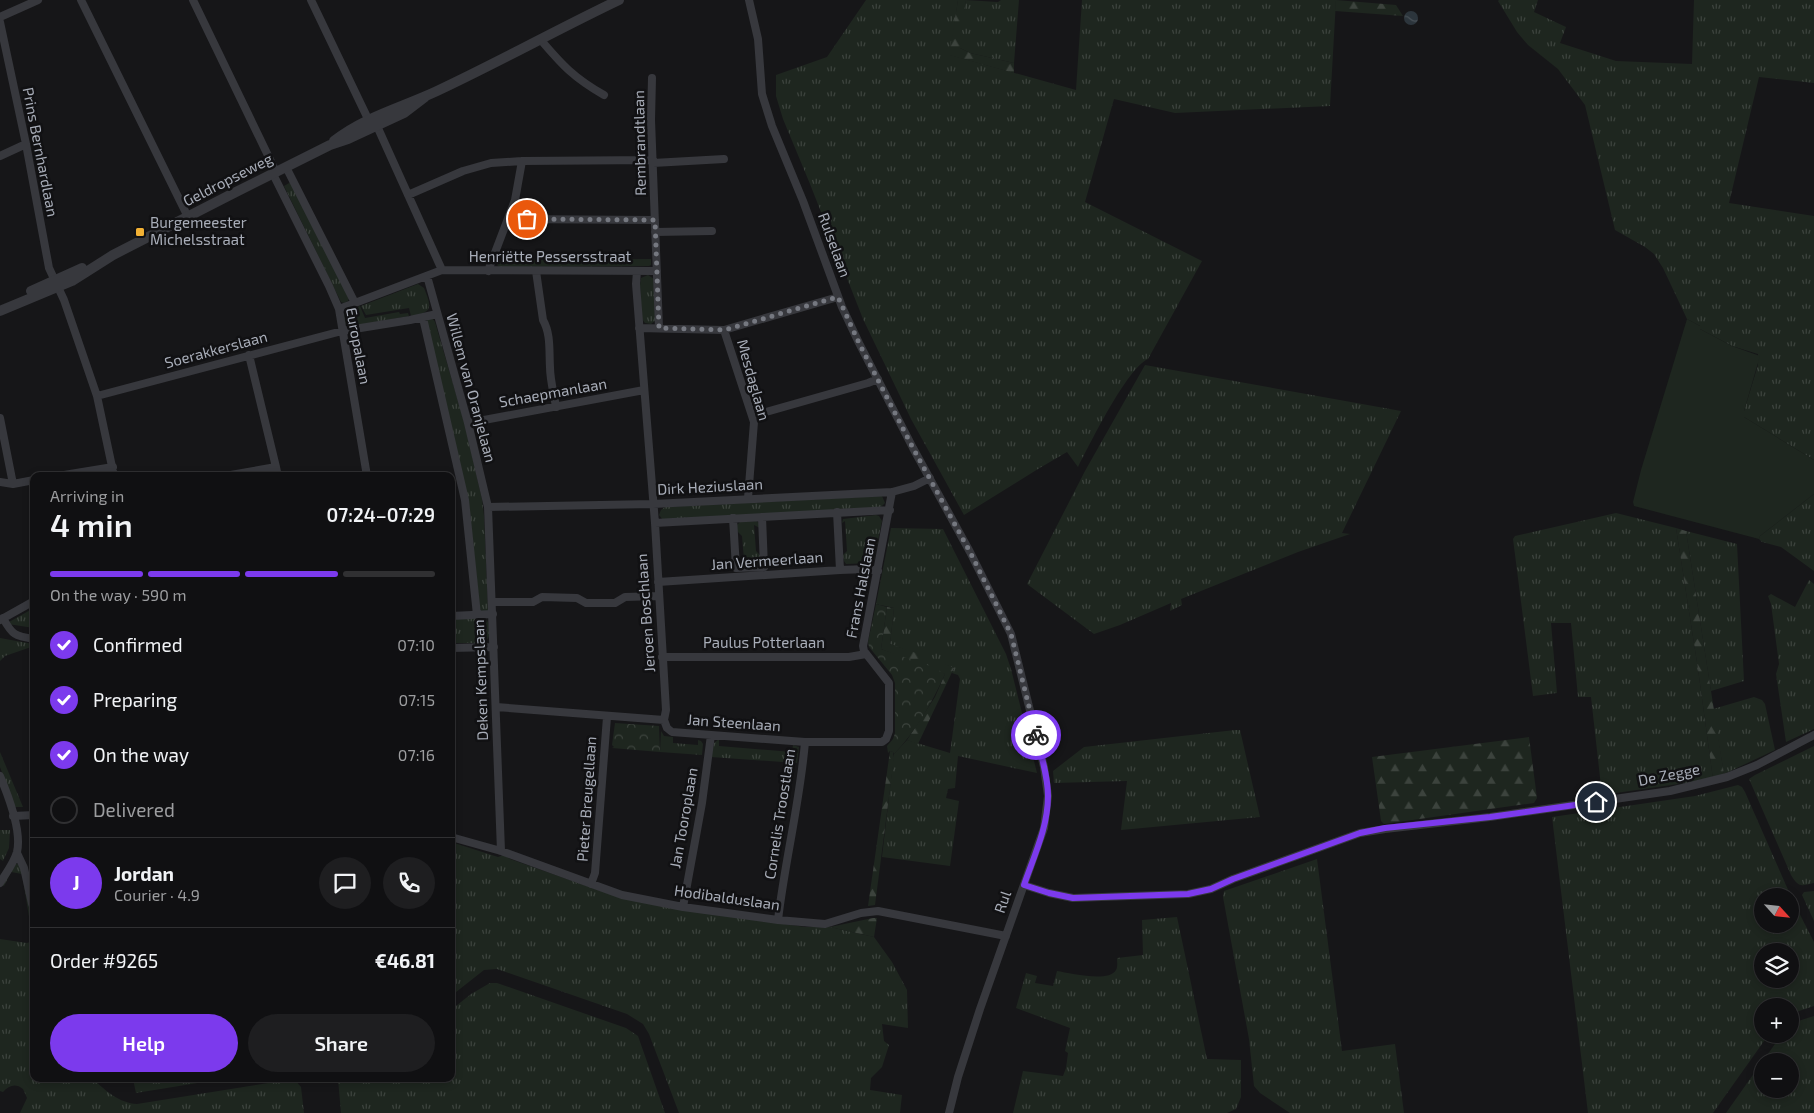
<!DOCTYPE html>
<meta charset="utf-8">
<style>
:root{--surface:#101012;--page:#1e1e20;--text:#f1f3f6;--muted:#9c9d9f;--line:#303032;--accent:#7c3aed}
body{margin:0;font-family:"Exo 2",sans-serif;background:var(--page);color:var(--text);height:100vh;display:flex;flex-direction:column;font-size:19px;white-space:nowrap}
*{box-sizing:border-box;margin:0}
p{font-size:16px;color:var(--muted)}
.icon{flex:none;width:28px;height:28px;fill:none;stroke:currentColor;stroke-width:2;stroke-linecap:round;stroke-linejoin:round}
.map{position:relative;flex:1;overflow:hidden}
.sheet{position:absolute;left:30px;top:472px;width:425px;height:610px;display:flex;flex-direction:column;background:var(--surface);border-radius:10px;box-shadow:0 2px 8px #0003,0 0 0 1px var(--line)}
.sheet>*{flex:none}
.needle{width:32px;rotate:117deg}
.tools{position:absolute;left:1754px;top:888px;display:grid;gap:10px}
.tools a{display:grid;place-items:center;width:45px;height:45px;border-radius:50%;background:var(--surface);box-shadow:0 2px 8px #0003,0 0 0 1px var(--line);font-size:25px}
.pin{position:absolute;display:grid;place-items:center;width:42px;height:42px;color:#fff;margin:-21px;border:2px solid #fff;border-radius:50%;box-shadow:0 1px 5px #0007}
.courier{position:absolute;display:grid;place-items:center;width:50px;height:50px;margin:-25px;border:4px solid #7c3aed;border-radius:50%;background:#fff;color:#222;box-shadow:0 1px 6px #0007}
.summary em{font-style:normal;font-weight:600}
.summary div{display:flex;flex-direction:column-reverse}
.summary{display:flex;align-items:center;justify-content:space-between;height:85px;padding:0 20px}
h1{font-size:32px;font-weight:600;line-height:38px}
.bar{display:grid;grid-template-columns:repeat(4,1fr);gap:8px 5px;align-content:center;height:60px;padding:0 20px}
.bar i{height:6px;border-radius:4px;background:var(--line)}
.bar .selected{background:var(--accent)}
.bar p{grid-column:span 4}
.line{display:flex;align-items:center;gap:12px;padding:0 20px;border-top:1px solid var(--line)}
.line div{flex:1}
.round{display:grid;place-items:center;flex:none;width:52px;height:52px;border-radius:26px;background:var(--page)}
ol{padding:0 20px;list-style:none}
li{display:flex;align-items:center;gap:15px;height:55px}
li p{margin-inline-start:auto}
li .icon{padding:5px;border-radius:50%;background:var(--accent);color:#fff;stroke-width:4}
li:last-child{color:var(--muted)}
li i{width:28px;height:28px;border:2px solid var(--line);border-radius:50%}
.button{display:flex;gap:10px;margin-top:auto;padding:10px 20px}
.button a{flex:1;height:58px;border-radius:30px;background:var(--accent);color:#fff;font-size:20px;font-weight:600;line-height:58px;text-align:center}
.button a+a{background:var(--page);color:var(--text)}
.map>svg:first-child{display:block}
</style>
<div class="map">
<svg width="1814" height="1113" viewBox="0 0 1814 1113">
<defs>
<pattern id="grass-tufts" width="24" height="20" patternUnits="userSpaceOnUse" patternTransform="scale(1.25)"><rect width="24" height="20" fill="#1e261f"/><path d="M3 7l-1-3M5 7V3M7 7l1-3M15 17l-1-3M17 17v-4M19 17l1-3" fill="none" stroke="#3c433d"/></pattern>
<pattern id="forest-firs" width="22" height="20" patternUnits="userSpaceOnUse" patternTransform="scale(1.25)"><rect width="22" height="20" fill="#1e261f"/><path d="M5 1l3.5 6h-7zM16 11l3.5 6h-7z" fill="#3c433d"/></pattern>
<pattern id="park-crowns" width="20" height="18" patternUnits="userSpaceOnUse" patternTransform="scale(1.25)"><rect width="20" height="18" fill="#1e261f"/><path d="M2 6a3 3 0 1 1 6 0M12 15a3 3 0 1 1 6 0" fill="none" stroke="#3c433d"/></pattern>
<pattern id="water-waves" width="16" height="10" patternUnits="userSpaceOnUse" patternTransform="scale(1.25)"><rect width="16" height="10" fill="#2c353c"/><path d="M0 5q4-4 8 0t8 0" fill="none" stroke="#485056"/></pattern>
</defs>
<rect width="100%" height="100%" fill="#161618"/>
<path fill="url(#grass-tufts)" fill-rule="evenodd" d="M866 0H958L950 55 1076 90 1082 0H1336L1330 106 1175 113 1114 99 1085 202 1202 261 1148 359C1127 368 1090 444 1078 467L1067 452 1038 469 964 515 911 419 863 319 810 184 783 119 776 96V75L827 57Z
M966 0 998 2 1001 0H1019L1014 63 970 53 960 48 959 40Z
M1499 0H1538L1534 12 1566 27 1560 43 1616 61 1692 64 1694 0H1814V83L1759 77 1729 203 1814 216V460L1744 417V411L1758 365V354L1732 346 1700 329V326L1687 319 1663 268 1654 254 1645 247 1615 230 1585 105 1558 69 1528 45 1517 32 1498 1Z
M291 182 349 298 348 301 344 303 341 302 284 186Z
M651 259V265L649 266 500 267 497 265 499 260Z
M648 275 654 279 655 321 651 324 645 323 642 319 640 285 641 278Z
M418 284 424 288C432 308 433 312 411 316L409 308 366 315 361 306Z
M360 306 365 318 399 312 400 314 408 313 409 316 352 326 347 325 344 321V314L347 311Z
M428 319H433L435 322 465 425 482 499 484 516 488 611 482 612 480 609 469 506 427 321Z
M1145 365 1401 411 1342 533 1350 534 1298 552 1181 599 1182 605 1170 611 1171 603 1120 625 1094 634 1027 584 1085 471Z
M1814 494V571L1781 547 1762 542 1759 539 1760 536Z
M882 496 885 503 881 507 663 520 659 515 661 510 665 507Z
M1616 513 1676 528 1698 669 1713 779 1602 795 1591 697H1578L1571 623H1551L1557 693 1533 696 1513 539 1515 536Z
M876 515 879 516 882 521 874 560 870 563 846 564 844 561 843 555 847 551 845 521 842 523 843 519Z
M754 520 759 523 760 528 754 525 756 551 762 557 758 564 743 565 739 562 738 557 744 560 742 536 736 530 737 525 741 521Z
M891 528 943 529 1006 654 1011 669 1037 773 958 756 955 788 948 789 946 798 959 801 950 866 882 857 894 754 907 740 950 753 960 679 958 675 952 673 954 668 890 644 894 608 876 604Z
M1686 531 1737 544 1744 681 1711 691Z
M1809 580 1814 584V729L1786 742 1776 674 1779 664 1771 604 1768 596 1771 594 1795 607Z
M34 608V628L8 624 9 622Z
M481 618 487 620C491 628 492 639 482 643H451V619Z
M0 638 33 644 34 646 5 656 0 661Z
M1754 697 1762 700 1765 704 1775 750 1724 774 1713 709Z
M1235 730H1240L1260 817 1121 830 1127 781 1054 783 1053 771 1084 747Z
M661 731 664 736 673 737V743L698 745V740L701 741 703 744 702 755 660 752Z
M719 739V746L792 752 793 745 799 747 797 763 711 757 714 743Z
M1814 746V883C1801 886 1799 888 1791 875L1749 779 1755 775Z
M0 752 23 807H15L0 767Z
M1738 785 1742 787 1745 792 1793 901 1814 942V1006L1790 1014V1006H1762V1034H1769L1713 1113H1588L1552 817 1695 796ZM1762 896H1790V924H1762ZM1790 951V979H1762V951Z
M0 830H10L9 848 3 861 0 859Z
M451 842 498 857 504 855 510 859 618 897 712 914 805 927H830L874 937 892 962 907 990 908 1028 882 1024 884 1041 889 1045 882 1067 871 1078 870 1090 902 1095 900 1113H679L649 1034 643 1024 627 1014 497 969 484 970 451 996Z
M1317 859 1342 1051 1395 1044 1404 1113H1290L1260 1093 1254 1086 1249 1039 1223 897 1224 891Z
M16 864H18L22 869 34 922V1079H93C106 1091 119 1103 137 1104L294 1079 301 1087 304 1113H20L27 1098 23 1089C16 1083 9 1085 3 1092L0 1091V939L27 943 33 941 22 874 11 872 4 886 1 885Z
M1814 891V921L1802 895 1804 892Z
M1177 917 1207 1059 1241 1060V1097L1236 1109 1227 1113H1013L1023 1071 1063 1076 1066 1068 1068 1053 1065 1051 1070 1028 1016 1008 1026 973 1037 976 1035 983 1053 986 1057 971C1069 973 1109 983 1116 970 1118 967 1117 961 1117 958L1143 955 1142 920Z
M490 983H497L626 1028 638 1036 665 1113H341L338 1079H451V1010L471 994Z
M1814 1016V1113H1726L1762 1062V1089H1790V1061H1763L1782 1034H1790V1024L1792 1023Z
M133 1079H222L136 1093Z"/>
<path fill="url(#forest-firs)" d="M958 0H966L960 48 970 53 1014 63V73L949 55Z
M1336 0 1396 5 1403 16 1335 11Z
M1676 528 1686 531 1724 774 1713 779 1698 669Z
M887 607 894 608 890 644 934 659 954 668 918 744 907 740 935 697 945 674 881 649Z
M1529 737 1537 798 1534 803 1384 824 1381 821 1372 757Z
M890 751 893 752 894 758 875 905 868 906Z
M873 918H877L874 937 830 927Z"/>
<path fill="url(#park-crowns)" d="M876 604 887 607 881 649 933 667 945 674C932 703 916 731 894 754L893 752 890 751 888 753 887 746 893 739 895 733V683L892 675 869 647 868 642Z
M615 723 659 726 660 752 612 748 614 747 612 745Z"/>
<path fill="#1e261f" d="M1687 319 1700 326V329L1732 346 1760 356 1744 411V417L1814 460V494L1760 536 1759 539 1634 506 1633 502 1641 470Z"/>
<path fill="url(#water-waves)" d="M1404 18a7 7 0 1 1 14 0a7 7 0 1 1-14 0Z"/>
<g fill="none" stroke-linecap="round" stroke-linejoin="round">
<path stroke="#37383d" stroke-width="8" d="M81 0 188 217
M193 0 276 172
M311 0 369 121 377 126 442 270
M749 0 758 39 762 94 772 126 803 201 842 307 859 343 913 448 970 552 1011 634 1044 767 1048 796 1044 828 980 1009 958 1077 949 1113
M0 17 38 0
M0 22 26 144 49 268 64 300 97 396 114 476
M540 39C562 65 574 78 604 95
M652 78 651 120 659 328
M0 156 26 144
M653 163 724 159
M286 167 355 303
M273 174 329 286 339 309 367 476
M408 195 463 171 491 163 522 161 653 160
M509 219 655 220
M655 232 712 231
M488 271 515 200 522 161
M536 271 543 320C551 334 549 351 550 367 550 380 554 394 556 407
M637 271 636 284 655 523 666 710 664 720
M427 276 468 423 488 507 501 851
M339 309 442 270 657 271
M423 318 465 500 477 615
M639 328 724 330 838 297
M724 330 754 422 748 498
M249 355 276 467
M97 396 342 331 410 320 437 314
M752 416 868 383 878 379
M0 418 13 484
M468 423 644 390
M58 476 113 467
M225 476 276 467 278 476
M0 482 13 484 34 480
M488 507 653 504 892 492 914 486 930 478
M837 512 840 570
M733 518 736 568 764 567 762 517
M655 523 890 510
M658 582 840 570 867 569 878 571
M492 602H533L542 597 577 598 586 603H615L625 597 659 596
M451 616 493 614
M3 618C12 635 15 636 34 639
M0 620 34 601
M451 648 494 647
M662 657H849L866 654
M496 707 664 720 667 728 672 732 805 742H882L886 739 889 731V683L864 651 863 646 892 492
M0 776C8 795 22 831 17 852 14 863 6 873 0 883
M13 816 34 815
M451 837 501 851 622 895 683 907 778 920 825 924 861 913 878 911 1006 936
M17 853 24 868 32 904
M591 884 595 873 607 717
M1024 885 1049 893 1073 898 1188 894 1211 889 1233 879 1360 833 1385 829 1490 817 1670 791 1727 777 1757 765 1814 735
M683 907 702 803 711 735
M778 920C785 860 800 802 805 742"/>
<path stroke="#37383d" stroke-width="10" d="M334 141C364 117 403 107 437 91 499 62 558 29 619 0
M31 291 82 268
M0 311 72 281 113 255 230 195 330 145 348 139 404 113 425 97"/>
</g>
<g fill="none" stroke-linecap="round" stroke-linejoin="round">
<path stroke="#757880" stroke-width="5" stroke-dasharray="0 9" d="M527 219 655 220 659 328 724 330 838 297 859 343 913 448 970 552 1011 634 1036 735"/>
<path stroke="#7c3aed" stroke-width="6" d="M1036 735C1041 755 1048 776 1048 796 1048 827 1034 856 1024 885L1049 893 1073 898 1188 894 1211 889 1233 879 1360 833 1385 828 1490 817 1596 802"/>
</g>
<rect fill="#f2b134" stroke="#111113" stroke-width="2" x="135" y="227" width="10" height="10" rx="2.5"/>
<g text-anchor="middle" stroke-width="5" stroke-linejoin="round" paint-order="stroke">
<g font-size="15" fill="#a8adb8" stroke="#111113">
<text transform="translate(640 143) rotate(-91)" y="5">Rembrandtlaan</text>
<text transform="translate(40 152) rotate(79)" y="5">Prins Bernhardlaan</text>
<text transform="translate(228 180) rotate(-27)" y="5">Geldropseweg</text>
<text transform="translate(834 245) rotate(70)" y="5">Rulselaan</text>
<text x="550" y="262">Henriëtte Pessersstraat</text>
<text transform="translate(358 346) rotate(79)" y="5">Europalaan</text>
<text transform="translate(216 350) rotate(-15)" y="5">Soerakkerslaan</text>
<text transform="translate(753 380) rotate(74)" y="5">Mesdaglaan</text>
<text transform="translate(471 388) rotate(75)" y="5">Willem van Oranjelaan</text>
<text transform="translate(553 393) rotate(-10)" y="5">Schaepmanlaan</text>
<text transform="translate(710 487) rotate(-3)" y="5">Dirk Heziuslaan</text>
<text transform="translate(767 561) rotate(-4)" y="5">Jan Vermeerlaan</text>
<text transform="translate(861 588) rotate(-79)" y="5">Frans Halslaan</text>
<text transform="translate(646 613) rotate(-94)" y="5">Jeroen Boschlaan</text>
<text x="764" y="648">Paulus Potterlaan</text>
<text transform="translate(481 680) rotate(-92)" y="5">Deken Kempslaan</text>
<text transform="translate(734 723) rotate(4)" y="5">Jan Steenlaan</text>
<text transform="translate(1669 775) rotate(-11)" y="5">De Zegge</text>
<text transform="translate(587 799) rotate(-86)" y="5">Pieter Breugellaan</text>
<text transform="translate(780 814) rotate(-81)" y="5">Cornelis Troostlaan</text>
<text transform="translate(684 818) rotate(-80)" y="5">Jan Tooroplaan</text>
<text transform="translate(727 898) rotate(8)" y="5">Hodibalduslaan</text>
<text transform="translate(1003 902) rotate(-71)" y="5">Rul</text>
</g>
<g font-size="15" fill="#a8adb8" stroke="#111113" text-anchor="start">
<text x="150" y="228">Burgemeester<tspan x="150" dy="17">Michelsstraat</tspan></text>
</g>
</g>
</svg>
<div class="tools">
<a><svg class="needle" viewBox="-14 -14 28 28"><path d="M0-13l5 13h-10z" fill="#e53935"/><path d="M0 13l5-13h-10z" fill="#9c9d9f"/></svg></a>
<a><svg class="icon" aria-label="layers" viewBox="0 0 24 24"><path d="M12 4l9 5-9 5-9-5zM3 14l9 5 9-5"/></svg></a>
<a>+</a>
<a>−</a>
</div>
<div class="pin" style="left:527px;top:219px;background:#ea580c"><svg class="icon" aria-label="bag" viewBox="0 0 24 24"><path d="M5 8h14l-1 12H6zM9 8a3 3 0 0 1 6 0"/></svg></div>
<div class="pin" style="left:1596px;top:802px;background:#1f2937"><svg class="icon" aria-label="home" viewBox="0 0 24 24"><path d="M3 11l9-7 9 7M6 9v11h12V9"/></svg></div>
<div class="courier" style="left:1036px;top:735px"><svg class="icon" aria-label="bike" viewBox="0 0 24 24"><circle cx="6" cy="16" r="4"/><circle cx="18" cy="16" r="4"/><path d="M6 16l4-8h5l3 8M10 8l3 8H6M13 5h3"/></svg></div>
<section class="sheet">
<div class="summary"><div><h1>4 min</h1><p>Arriving in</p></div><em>07:24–07:29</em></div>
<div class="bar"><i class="selected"></i><i class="selected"></i><i class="selected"></i><i></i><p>On the way · 590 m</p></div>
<ol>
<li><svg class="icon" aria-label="check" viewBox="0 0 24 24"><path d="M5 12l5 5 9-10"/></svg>Confirmed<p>07:10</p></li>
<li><svg class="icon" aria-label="check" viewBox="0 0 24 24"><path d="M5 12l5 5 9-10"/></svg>Preparing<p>07:15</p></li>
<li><svg class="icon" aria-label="check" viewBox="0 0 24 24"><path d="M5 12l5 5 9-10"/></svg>On the way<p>07:16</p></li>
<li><i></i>Delivered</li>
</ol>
<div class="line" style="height:90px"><b class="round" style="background:var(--accent);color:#fff">J</b><div><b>Jordan</b><p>Courier · 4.9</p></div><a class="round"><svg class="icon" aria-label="chat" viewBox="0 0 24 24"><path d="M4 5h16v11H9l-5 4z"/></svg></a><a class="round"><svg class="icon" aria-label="phone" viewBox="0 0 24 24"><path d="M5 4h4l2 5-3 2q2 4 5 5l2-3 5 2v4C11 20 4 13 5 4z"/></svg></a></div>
<div class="line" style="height:65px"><div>Order #9265</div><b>€46.81</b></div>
<div class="button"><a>Help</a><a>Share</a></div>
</section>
</div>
